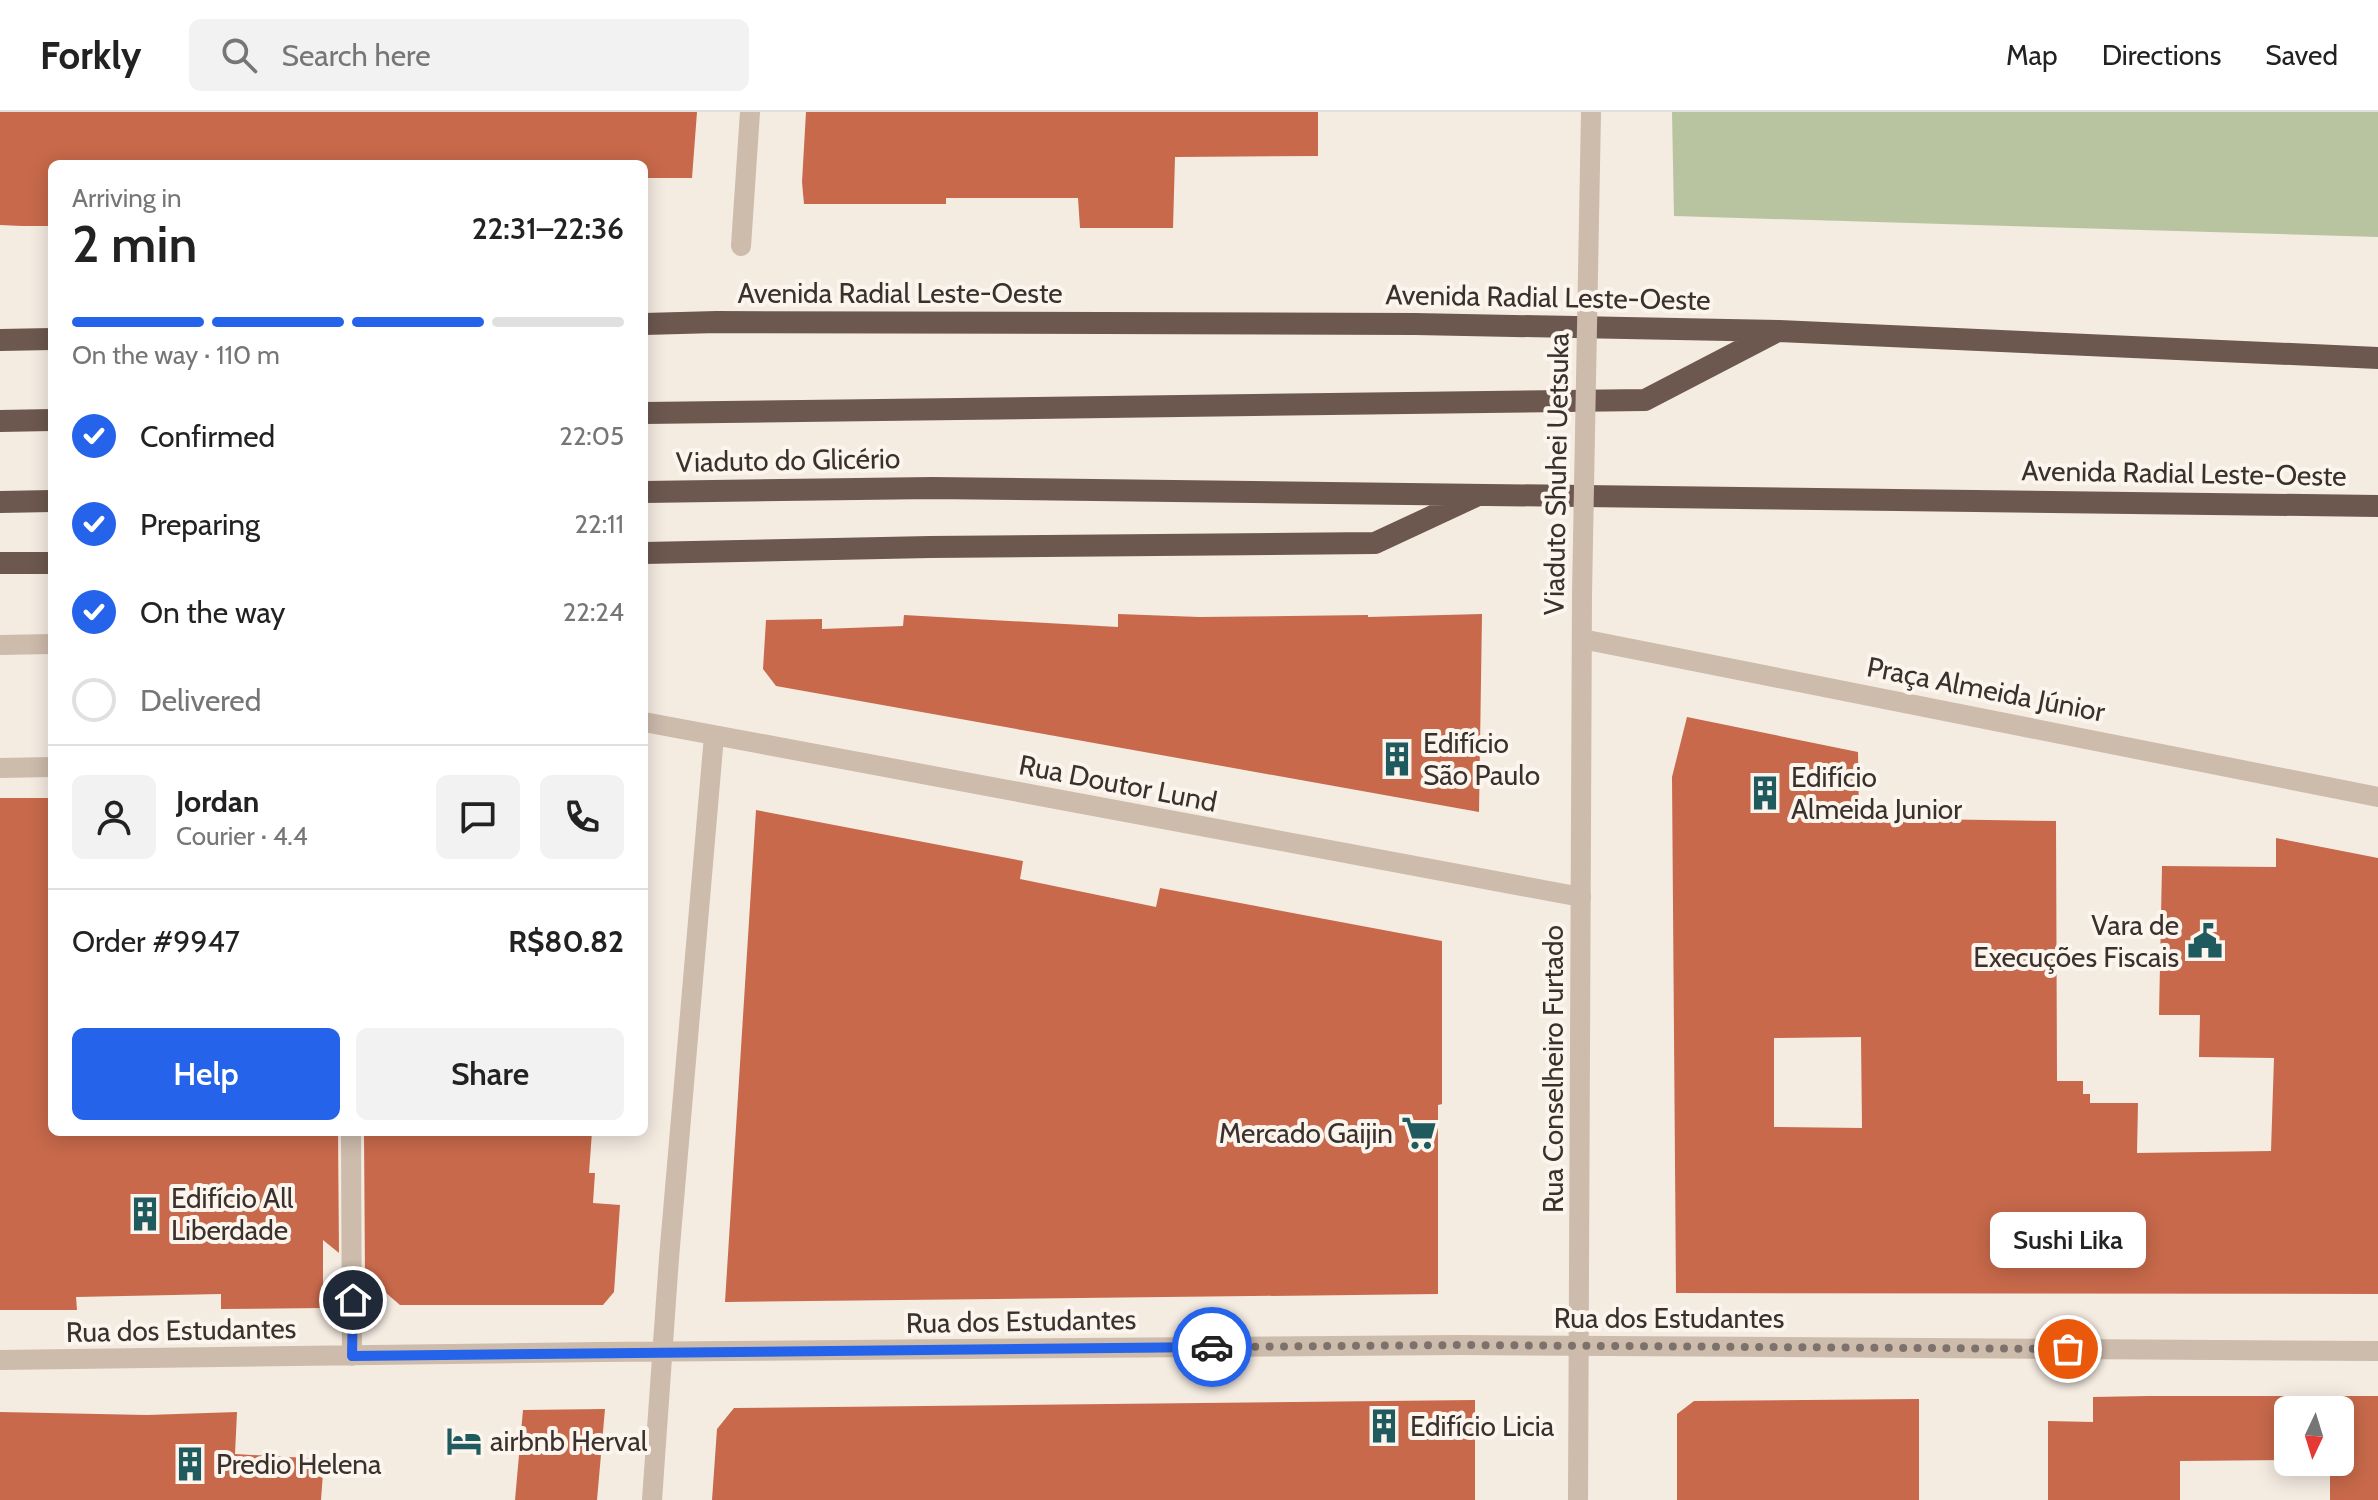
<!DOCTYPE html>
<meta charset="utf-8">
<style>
:root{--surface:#fff;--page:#f2f2f2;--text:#222;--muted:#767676;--line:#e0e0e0;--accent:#2563eb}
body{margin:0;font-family:Cabin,sans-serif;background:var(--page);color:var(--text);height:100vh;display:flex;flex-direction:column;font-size:30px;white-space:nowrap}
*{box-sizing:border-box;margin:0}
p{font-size:26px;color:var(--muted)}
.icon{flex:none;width:44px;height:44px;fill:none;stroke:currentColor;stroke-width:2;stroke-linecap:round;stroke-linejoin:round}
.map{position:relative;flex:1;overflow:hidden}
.drawer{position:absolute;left:48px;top:48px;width:600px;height:976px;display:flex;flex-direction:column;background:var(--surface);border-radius:12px;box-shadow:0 4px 20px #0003}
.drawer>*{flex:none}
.needle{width:52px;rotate:184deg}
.buttons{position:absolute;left:2274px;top:1284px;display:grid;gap:16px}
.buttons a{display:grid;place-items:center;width:80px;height:80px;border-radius:12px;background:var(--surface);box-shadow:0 4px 20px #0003;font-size:40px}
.pin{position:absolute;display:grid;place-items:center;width:68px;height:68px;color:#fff;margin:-34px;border:4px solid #fff;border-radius:50%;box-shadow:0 2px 8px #0007}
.courier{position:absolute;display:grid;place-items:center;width:80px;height:80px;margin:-40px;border:6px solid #2563eb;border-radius:50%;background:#fff;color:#222;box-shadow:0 2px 10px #0007}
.bubble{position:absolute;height:56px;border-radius:12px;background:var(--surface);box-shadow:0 4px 20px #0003;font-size:26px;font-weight:600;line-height:56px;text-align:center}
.headline em{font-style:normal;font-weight:600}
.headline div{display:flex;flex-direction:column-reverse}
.headline{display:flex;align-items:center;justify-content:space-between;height:136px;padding:0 24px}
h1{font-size:52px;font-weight:600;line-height:60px}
.bar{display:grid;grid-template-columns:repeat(4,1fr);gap:12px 8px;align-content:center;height:96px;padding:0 24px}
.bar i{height:10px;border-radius:6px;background:var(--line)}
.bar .current{background:var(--accent)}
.bar p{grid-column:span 4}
.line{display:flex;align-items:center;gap:20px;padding:0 24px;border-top:2px solid var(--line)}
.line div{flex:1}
.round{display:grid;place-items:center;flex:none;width:84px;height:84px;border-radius:12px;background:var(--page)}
ol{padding:0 24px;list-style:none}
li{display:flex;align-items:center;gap:24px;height:88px}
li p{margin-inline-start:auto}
li .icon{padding:8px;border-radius:50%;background:var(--accent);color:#fff;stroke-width:4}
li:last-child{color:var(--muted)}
li i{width:44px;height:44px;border:4px solid var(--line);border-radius:50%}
.cta{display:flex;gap:16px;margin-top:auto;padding:16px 24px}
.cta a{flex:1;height:92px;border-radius:12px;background:var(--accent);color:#fff;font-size:32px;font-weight:600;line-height:92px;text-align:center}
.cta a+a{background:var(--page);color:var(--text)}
header{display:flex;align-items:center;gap:48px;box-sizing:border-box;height:112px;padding:0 40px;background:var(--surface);border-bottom:2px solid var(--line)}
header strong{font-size:38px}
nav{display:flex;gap:44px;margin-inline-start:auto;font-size:28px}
.search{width:560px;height:72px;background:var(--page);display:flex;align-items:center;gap:20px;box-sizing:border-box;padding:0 28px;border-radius:12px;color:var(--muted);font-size:30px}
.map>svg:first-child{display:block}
</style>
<header>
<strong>Forkly</strong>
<div class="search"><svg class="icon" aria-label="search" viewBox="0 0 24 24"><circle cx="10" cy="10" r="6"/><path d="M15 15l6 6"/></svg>Search here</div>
<nav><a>Map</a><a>Directions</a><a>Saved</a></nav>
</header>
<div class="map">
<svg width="2378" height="1388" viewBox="0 0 2378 1388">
<rect width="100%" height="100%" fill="#f4ebe1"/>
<path fill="#b8c4a0" d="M1672 0H2378V125L1674 104Z"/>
<path fill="#c8694b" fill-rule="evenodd" d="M0 0H697L692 66H644V52H52V114H22L0 113Z
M806 0H1318V44L1175 45 1173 116H1080L1078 86H946V92H804L802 70Z
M1118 502 1199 505 1368 503V505L1482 502 1479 700 776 574 763 557 766 508 822 507V517L903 514 904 503 1118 515Z
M1687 605 1858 640 1859 706 2056 709 2057 969H2083V982H2090V991H2138L2137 1041 2271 1039 2274 946 2199 945 2200 903H2159L2162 754 2276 755V726L2378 746V1182L1676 1181 1672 665ZM1861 925 1862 1016 1774 1015V926Z
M0 686H52V1020H338L339 1141 323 1128V1196L221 1197V1182L76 1185 77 1198H0Z
M756 698 1023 749 1020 767 1156 795 1160 776 1442 829V992L1438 993V1182L725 1190Z
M364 1020H592L589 1061H595L593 1091 620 1093 614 1180 603 1193H400L365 1163Z
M2148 1284H2378V1388H2330V1350H2340V1298H2288V1348L2180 1349V1388H2048V1309L2093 1310V1285Z
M1919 1287V1388H1677V1302L1694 1289Z
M1475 1288V1388H712L717 1317 734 1296Z
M605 1297 597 1388H515L523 1298Z
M0 1300 147 1303 237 1300 235 1342 324 1347 321 1388H0Z"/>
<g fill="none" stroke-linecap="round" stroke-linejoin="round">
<path stroke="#cdbbac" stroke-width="20" d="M741 134 750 0
M1582 527 2378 685
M0 533 52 532
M644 610 1581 785
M0 656 52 655
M351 1020 352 1244
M0 1248 599 1240 1459 1233 2378 1239
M652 1388 669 1146 714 624"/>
<path stroke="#cdbbac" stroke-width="20" d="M1590 54 1591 0
M1578 1388 1582 482"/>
<path stroke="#6c584f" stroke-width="22" d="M644 212 717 210 1415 212 1779 219 2378 246
M0 228 52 227
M644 301 1645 288 1774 221
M644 380 932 376 2378 394
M644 441 930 435 1375 431 1476 384"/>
<path stroke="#cdbbac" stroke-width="20" d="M1582 482 1590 54"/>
<path stroke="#6c584f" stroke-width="22" d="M0 309 52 308
M0 390 52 389
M0 451H52"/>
</g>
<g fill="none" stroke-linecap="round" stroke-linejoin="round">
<path stroke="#7c716b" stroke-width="8" stroke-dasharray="0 14.4" d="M1212 1235 1459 1233 2068 1237"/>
<path stroke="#2563eb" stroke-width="10" d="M353 1188 352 1244 1212 1235"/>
</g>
<defs>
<g id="building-bare" transform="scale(2.76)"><path d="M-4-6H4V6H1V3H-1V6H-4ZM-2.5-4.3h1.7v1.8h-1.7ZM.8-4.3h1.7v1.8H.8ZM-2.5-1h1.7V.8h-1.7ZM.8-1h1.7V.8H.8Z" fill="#1f5a5e" stroke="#fbf5ee" stroke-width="2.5" paint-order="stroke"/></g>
<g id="civic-bare" transform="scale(2.76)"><path d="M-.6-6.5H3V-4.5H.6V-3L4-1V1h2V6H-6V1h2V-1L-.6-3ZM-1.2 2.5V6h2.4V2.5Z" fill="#1f5a5e" stroke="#fbf5ee" stroke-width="2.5" paint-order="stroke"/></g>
<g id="supermarket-bare" transform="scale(2.76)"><path d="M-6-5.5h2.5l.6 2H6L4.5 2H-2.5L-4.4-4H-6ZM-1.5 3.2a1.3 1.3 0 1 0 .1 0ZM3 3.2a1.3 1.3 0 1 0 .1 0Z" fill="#1f5a5e" stroke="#fbf5ee" stroke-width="2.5" paint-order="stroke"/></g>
<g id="hotel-bare" transform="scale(2.76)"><path d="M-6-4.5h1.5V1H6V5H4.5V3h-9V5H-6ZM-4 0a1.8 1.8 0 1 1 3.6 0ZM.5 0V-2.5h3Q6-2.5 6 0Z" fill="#1f5a5e" stroke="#fbf5ee" stroke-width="2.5" paint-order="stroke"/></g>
</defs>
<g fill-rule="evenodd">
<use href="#building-bare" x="1397" y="647"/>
<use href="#building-bare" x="1765" y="681"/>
<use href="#civic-bare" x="2205" y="829"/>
<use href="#supermarket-bare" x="1419" y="1021"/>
<use href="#building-bare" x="145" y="1102"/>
<use href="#building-bare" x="1384" y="1314"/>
<use href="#hotel-bare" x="464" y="1329"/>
<use href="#building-bare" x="190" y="1352"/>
</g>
<g text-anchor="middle" stroke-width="8" stroke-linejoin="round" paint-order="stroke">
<g font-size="28" fill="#3b302b" stroke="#fbf5ee">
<text x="900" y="191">Avenida Radial Leste-Oeste</text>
<text transform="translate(1548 185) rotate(1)" y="10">Avenida Radial Leste-Oeste</text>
<text transform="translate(788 348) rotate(-1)" y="10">Viaduto do Glicério</text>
<text transform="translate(2184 361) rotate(1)" y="10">Avenida Radial Leste-Oeste</text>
<text transform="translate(1556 362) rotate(-89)" y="10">Viaduto Shuhei Uetsuka</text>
<text transform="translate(1986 577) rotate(11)" y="10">Praça Almeida Júnior</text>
<text transform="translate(1118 671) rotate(11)" y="10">Rua Doutor Lund</text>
<text transform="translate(1553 957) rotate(-90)" y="10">Rua Conselheiro Furtado</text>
<text x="1669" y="1216">Rua dos Estudantes</text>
<text transform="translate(1021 1209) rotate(-1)" y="10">Rua dos Estudantes</text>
<text transform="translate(181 1218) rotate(-1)" y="10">Rua dos Estudantes</text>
</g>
<g font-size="28" fill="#3b302b" stroke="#fbf5ee" text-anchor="start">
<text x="1423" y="641">Edifício<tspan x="1423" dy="32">São Paulo</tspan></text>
<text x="1791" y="675">Edifício<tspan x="1791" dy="32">Almeida Junior</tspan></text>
<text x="2179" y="823" text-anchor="end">Vara de<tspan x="2179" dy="32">Execuções Fiscais</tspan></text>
<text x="1393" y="1031" text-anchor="end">Mercado Gaijin</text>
<text x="171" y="1096">Edifício All<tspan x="171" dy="32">Liberdade</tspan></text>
<text x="1410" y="1324">Edifício Licia</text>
<text x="490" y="1339">airbnb Herval</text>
<text x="216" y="1362">Predio Helena</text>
</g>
</g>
</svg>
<div class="buttons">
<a><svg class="needle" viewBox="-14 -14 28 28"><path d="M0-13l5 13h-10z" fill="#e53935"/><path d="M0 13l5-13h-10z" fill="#767676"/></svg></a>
</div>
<div class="pin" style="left:2068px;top:1237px;background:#ea580c"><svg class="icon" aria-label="bag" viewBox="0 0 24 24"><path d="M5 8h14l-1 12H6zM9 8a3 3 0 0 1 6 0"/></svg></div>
<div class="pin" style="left:353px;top:1188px;background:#1f2937"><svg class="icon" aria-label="home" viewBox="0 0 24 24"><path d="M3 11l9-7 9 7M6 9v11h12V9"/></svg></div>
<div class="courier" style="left:1212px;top:1235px"><svg class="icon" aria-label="car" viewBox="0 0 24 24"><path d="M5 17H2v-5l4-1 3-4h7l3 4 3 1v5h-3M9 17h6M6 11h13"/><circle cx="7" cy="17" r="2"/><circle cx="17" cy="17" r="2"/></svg></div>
<div class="bubble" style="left:1990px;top:1100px;width:156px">Sushi Lika</div>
<section class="drawer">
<div class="headline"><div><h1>2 min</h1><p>Arriving in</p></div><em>22:31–22:36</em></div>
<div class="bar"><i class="current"></i><i class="current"></i><i class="current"></i><i></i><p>On the way · 110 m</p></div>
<ol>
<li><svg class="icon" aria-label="check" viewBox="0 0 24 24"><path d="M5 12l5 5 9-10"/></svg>Confirmed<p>22:05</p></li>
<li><svg class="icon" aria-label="check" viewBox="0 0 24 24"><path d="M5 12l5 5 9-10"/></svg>Preparing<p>22:11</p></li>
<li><svg class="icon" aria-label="check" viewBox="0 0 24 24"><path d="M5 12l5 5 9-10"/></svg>On the way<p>22:24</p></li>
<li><i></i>Delivered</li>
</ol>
<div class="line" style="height:144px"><a class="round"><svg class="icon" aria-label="person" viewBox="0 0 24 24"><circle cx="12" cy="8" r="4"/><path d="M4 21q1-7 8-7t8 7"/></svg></a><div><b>Jordan</b><p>Courier · 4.4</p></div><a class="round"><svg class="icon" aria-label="chat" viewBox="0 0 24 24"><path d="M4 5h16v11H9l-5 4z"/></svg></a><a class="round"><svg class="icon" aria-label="phone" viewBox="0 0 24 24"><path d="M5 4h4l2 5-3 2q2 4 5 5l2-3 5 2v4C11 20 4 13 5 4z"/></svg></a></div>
<div class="line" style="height:104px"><div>Order #9947</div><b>R$80.82</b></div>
<div class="cta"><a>Help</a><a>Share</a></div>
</section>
</div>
